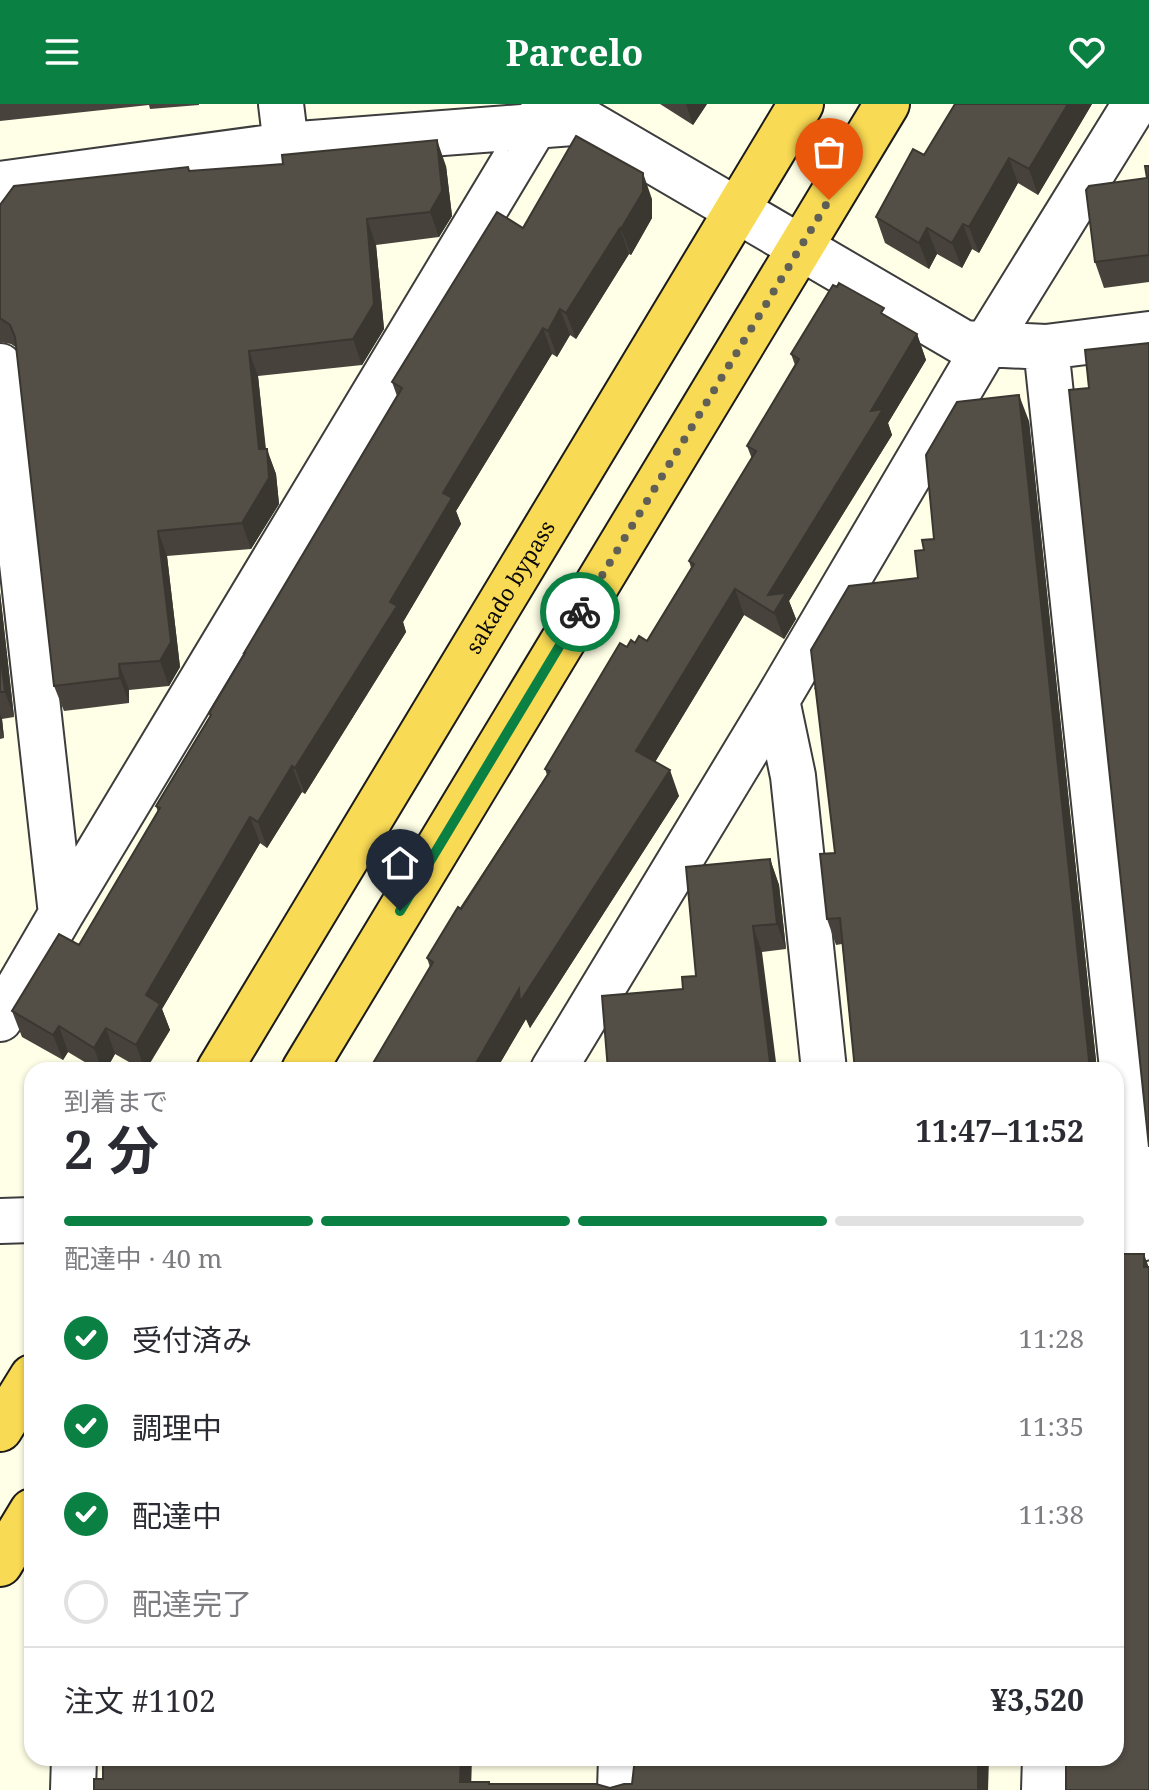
<!DOCTYPE html>
<html lang="ja">
<meta charset="utf-8">
<style>
:root{--surface:#fff;--page:#f2f2f3;--text:#2b2b33;--muted:#7c7c81;--line:#e1e1e2;--accent:#0b8043}
body{margin:0;font-family:"Noto Serif","Noto Sans JP",serif;background:var(--page);color:var(--text);height:100vh;display:flex;flex-direction:column;font-size:30px;white-space:nowrap}
*{box-sizing:border-box;margin:0}
p{font-size:26px;color:var(--muted)}
.icon{flex:none;width:44px;height:44px;fill:none;stroke:currentColor;stroke-width:2;stroke-linecap:round;stroke-linejoin:round}
.map{position:relative;flex:1;overflow:hidden}
.drawer{position:absolute;left:24px;top:958px;width:1100px;height:704px;display:flex;flex-direction:column;background:var(--surface);border-radius:24px;box-shadow:0 2px 6px #0004}
.drawer>*{flex:none}
.pin{position:absolute;display:grid;place-items:center;width:68px;height:68px;color:#fff;margin:-82px -34px;border-radius:50% 50% 50% 0;rotate:-45deg;box-shadow:0 0 8px #0007}
.pin .icon{rotate:45deg}
.courier{position:absolute;display:grid;place-items:center;width:80px;height:80px;margin:-40px;border:6px solid #0b8043;border-radius:50%;background:#fff;color:#222;box-shadow:0 2px 10px #0007}
.headline em{font-style:normal;font-weight:700}
.headline div{display:flex;flex-direction:column-reverse}
.headline{display:flex;align-items:center;justify-content:space-between;height:136px;padding:0 40px}
h1{font-size:52px;font-weight:700;line-height:60px}
.bar{display:grid;grid-template-columns:repeat(4,1fr);gap:12px 8px;align-content:center;height:96px;padding:0 40px}
.bar i{height:10px;border-radius:6px;background:var(--line)}
.bar .active{background:var(--accent)}
.bar p{grid-column:span 4}
.line{display:flex;align-items:center;gap:20px;padding:0 40px;border-top:2px solid var(--line)}
.line div{flex:1}
ol{padding:0 40px;list-style:none}
li{display:flex;align-items:center;gap:24px;height:88px}
li p{margin-inline-start:auto}
li .icon{padding:8px;border-radius:50%;background:var(--accent);color:#fff;stroke-width:4}
li:last-child{color:var(--muted)}
li i{width:44px;height:44px;border:4px solid var(--line);border-radius:50%}
header{display:flex;justify-content:space-between;align-items:center;height:104px;padding:0 40px;background:var(--accent);color:#fff;font-size:36px;font-weight:700}
.map>svg:first-child{display:block}
</style>
<header><svg class="icon" aria-label="menu" viewBox="0 0 24 24"><path d="M4 6h16M4 12h16M4 18h16"/></svg>Parcelo<svg class="icon" aria-label="heart" viewBox="0 0 24 24"><path d="M12 20l-8-8c-3-5 5-10 8-4 3-6 11-1 8 4z"/></svg></header>
<div class="map">
<svg width="1149" height="1686" viewBox="0 0 1149 1686">
<rect width="100%" height="100%" fill="#ffffe7"/>
<g fill="none" stroke-linecap="round" stroke-linejoin="round">
<g stroke="#3d3d3d" stroke-width="48">
<path id="minor" d="M281 0 286 41
M0 80 286 41 586 18 964 239 1046 243 1149 230
M1046 243 1140 1135
M0 262 61 810
M777 596 793 672 824 966
M0 915 61 810 535 22 546 1
M553 966 777 596 986 241 1135 0
M0 1117 32 1116
M73 1686 74 1654
M620 1686 621 1654
M1044 1686 1045 1654"/>
</g>
<g stroke="#3d3d3d" stroke-width="48">
<path id="tertiary" d="M1116 1138 1149 1133"/>
</g>
<g stroke="#1b1b1b" stroke-width="48">
<g id="trunk">
<path id="s1" d="M219 966 801 0"/>
<path d="M304 966 887 0"/>
<path d="M0 1325 32 1273"/>
<path d="M0 1460 32 1407"/>
</g>
</g>
<use href="#minor" stroke="#fff" stroke-width="44"/>
<use href="#tertiary" stroke="#fff" stroke-width="44"/>
<use href="#trunk" stroke="#f9da54" stroke-width="44"/>
</g>
<path fill="#47433c" d="M0 0H199V1L150 5 149 1 0 17Z
M660 0H707L693 21Z
M955 0H1092L1038 91 1018 79 979 149 972 145 962 164 937 150 929 165 885 139 876 113 924 51Z
M446 62 452 112 439 133 376 141 384 225 362 261 258 272 266 345 276 370 279 400 251 445 167 452 180 563 169 582 129 586V599L64 607 54 582 17 244 11 240 0 238V101L188 63 190 67Z
M1149 62V178L1104 184 1095 158 1147 74Z
M652 95V114L631 151 629 150 576 235 570 231 557 253 552 250 456 407 461 420 403 518 406 528 305 690 302 688 267 744 260 739 162 905 170 926 146 966H143L115 950 106 966H98L68 948 63 956 22 933 12 907 79 841 158 708 156 702 210 612 209 609 244 551V549L397 292 392 278 523 124Z
M887 213 917 230 926 256 888 319 892 331 789 497 796 515 784 535 744 511 655 658 679 692 530 924 526 915 496 966H369L430 863 427 854 547 671 545 665 627 543 635 539 647 537 691 464 689 457 752 355 747 342 795 261 791 250Z
M1029 317 1097 966H855L842 840 836 841 827 815 835 749 817 590 814 584 918 474 924 446Z
M0 488 14 613 2 615 4 634 0 635Z
M770 755 779 781 786 845 762 848 683 885 696 872Z"/>
<path fill="#3a3731" d="M686 0H707L693 21Z
M1068 0H1092L1038 91 1029 65Z
M437 36 446 62 452 112 439 133 430 108Z
M1009 54 1018 79 979 149 969 123Z
M643 69 652 95V114L631 151 621 125Z
M367 115 376 141 384 225 362 261 353 235Z
M963 120 972 145 962 164 952 139Z
M620 124 629 150 576 235 566 209Z
M927 124 937 150 929 165 919 139Z
M560 205 570 231 557 253 548 227Z
M543 224 552 250 456 407 461 420 403 518 406 528 305 690 295 664 443 389Z
M917 230 926 256 888 319 892 331 789 497 796 515 784 535 768 491 871 307Z
M249 247 258 272 268 371 259 345Z
M1019 291 1029 317 1097 966H1090Z
M267 345 276 370 279 400 251 445 242 419Z
M158 427 167 452 180 563 169 582 160 557Z
M735 485 744 511 646 673 636 647Z
M0 488 14 613 5 588 0 546Z
M119 560 129 586V599L120 574Z
M0 609 2 615 4 634 0 624Z
M292 662 302 688 267 744 258 718Z
M670 666 679 692 530 924 526 915 496 966H472L519 885Z
M250 713 260 739 162 905 170 926 145 966 136 941 146 891Z
M770 755 779 781 786 845 777 820Z
M753 822 762 848 777 966H771Z
M59 922 68 948 63 956 53 931Z
M106 924 115 950 106 966H102L94 944Z
M1144 1150 1149 1164 1144 1163Z
M461 1654H472L471 1686 460 1678Z
M978 1654H989L988 1686H978Z"/>
<path fill="#534e46" stroke="#3a3731" stroke-width="2" d="M955 0H1068L1029 65 1009 54 969 123 963 120 952 139 927 124 919 139 876 113 913 45 924 51Z
M576 32 643 69V88L621 125 620 124 566 209 560 205 548 227 543 224 443 389 452 394 390 498 397 502 295 664 292 662 258 718 250 713 146 891 160 900 136 941 106 924 94 944 59 922 53 931 12 907 59 830 79 841 160 704 156 702 211 611 209 609 245 549H244L402 284 392 278 497 108 523 124Z
M437 36 442 87 430 108 367 115 374 200 353 235 249 247 259 345H267L269 374 242 419 158 427 171 538 160 557 119 560 120 574 54 582 15 233 10 221 0 214V101L14 82 188 63 189 67 283 60 282 51Z
M1145 62H1149V151L1095 158 1086 86 1089 82 1147 74Z
M839 179 884 204 881 209 917 230 871 307 883 305 768 491 786 489 774 509 735 485 636 647 670 666 520 898 519 885 472 966H369L433 858 427 854 458 803 461 805 550 667 545 665 620 539 627 543 631 536 635 539 639 532 647 537 694 460 689 457 756 347 747 342 799 255 791 250 833 181 837 183Z
M1149 239V1043L1069 286 1089 284 1085 246Z
M1019 291 1090 966H855L840 814 827 815 820 750 835 749 811 546 849 482 918 474 915 447 924 446 922 436 934 435 926 351 957 298Z
M0 546 5 588H0Z
M770 755 777 820 753 822 771 966H608L602 892 683 885 682 873 696 872 686 763Z
M1116 1150H1144V1163H1149V1686H1066V1654H1116Z
M103 1654H461L460 1678H489V1680H596L610 1684 624 1680H632L635 1654H978V1686H94V1675H103Z"/>
<g fill="none" stroke-linecap="round" stroke-linejoin="round">
<path stroke="#606057" stroke-width="8" stroke-dasharray="0 14.4" d="M580 508 829 96"/>
<path stroke="#0b8043" stroke-width="10" d="M400 807 580 508"/>
</g>
<g text-anchor="middle" stroke-width="8" stroke-linejoin="round" paint-order="stroke">
<g font-size="22" fill="#0a0a0a" stroke="#fff">
<text dy="8" stroke="none"><textPath href="#s1" startOffset="564">sakado bypass</textPath></text>
</g>
</g>
</svg>
<div class="pin" style="left:829px;top:96px;background:#ea580c"><svg class="icon" aria-label="bag" viewBox="0 0 24 24"><path d="M5 8h14l-1 12H6zM9 8a3 3 0 0 1 6 0"/></svg></div>
<div class="pin" style="left:400px;top:807px;background:#1f2937"><svg class="icon" aria-label="home" viewBox="0 0 24 24"><path d="M3 11l9-7 9 7M6 9v11h12V9"/></svg></div>
<div class="courier" style="left:580px;top:508px"><svg class="icon" aria-label="bike" viewBox="0 0 24 24"><circle cx="6" cy="16" r="4"/><circle cx="18" cy="16" r="4"/><path d="M6 16l4-8h5l3 8M10 8l3 8H6M13 5h3"/></svg></div>
<section class="drawer">
<div class="headline"><div><h1>2 分</h1><p>到着まで</p></div><em>11:47–11:52</em></div>
<div class="bar"><i class="active"></i><i class="active"></i><i class="active"></i><i></i><p>配達中 · 40 m</p></div>
<ol>
<li><svg class="icon" aria-label="check" viewBox="0 0 24 24"><path d="M5 12l5 5 9-10"/></svg>受付済み<p>11:28</p></li>
<li><svg class="icon" aria-label="check" viewBox="0 0 24 24"><path d="M5 12l5 5 9-10"/></svg>調理中<p>11:35</p></li>
<li><svg class="icon" aria-label="check" viewBox="0 0 24 24"><path d="M5 12l5 5 9-10"/></svg>配達中<p>11:38</p></li>
<li><i></i>配達完了</li>
</ol>
<div class="line" style="height:104px"><div>注文 #1102</div><b>¥3,520</b></div>
</section>
</div>
